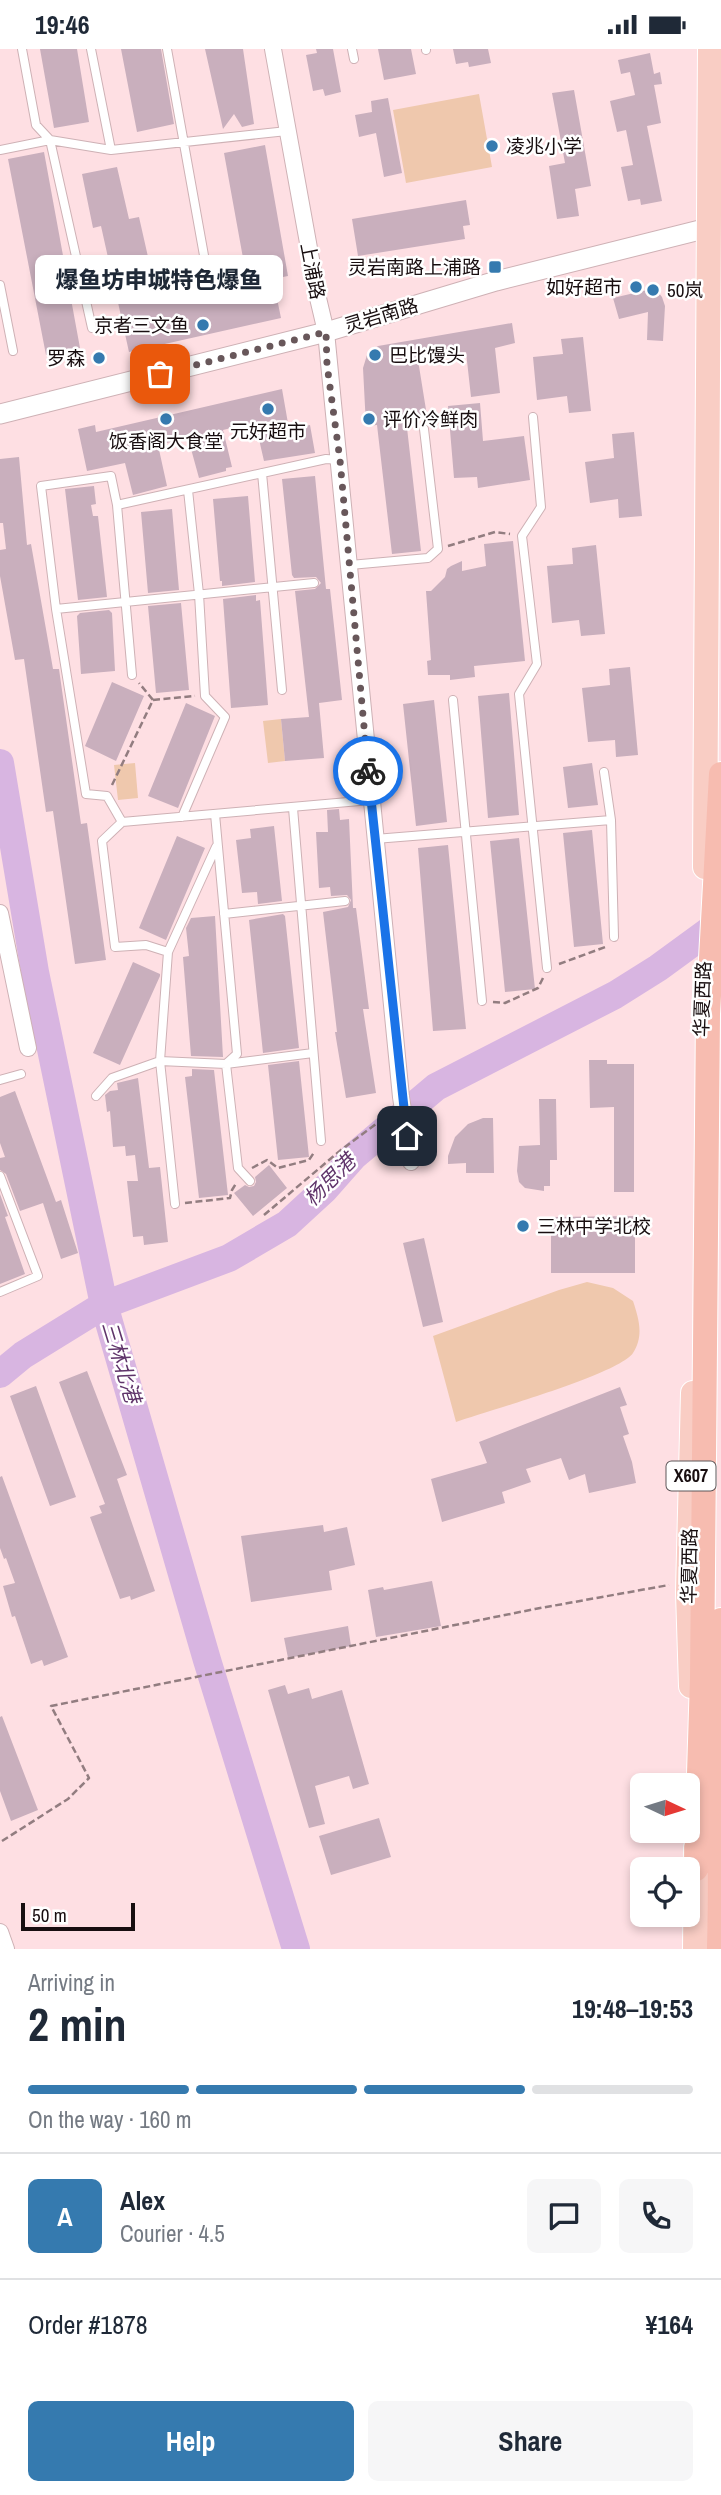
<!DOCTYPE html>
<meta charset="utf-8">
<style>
:root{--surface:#fff;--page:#f6f6f7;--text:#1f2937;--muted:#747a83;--line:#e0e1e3;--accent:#357aaf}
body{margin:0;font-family:"Archivo Narrow","Noto Sans SC",sans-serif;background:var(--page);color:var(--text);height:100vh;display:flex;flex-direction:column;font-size:26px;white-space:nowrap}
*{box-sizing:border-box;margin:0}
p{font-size:23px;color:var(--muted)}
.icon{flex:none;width:38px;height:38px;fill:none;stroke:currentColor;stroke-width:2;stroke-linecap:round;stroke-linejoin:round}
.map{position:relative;height:1900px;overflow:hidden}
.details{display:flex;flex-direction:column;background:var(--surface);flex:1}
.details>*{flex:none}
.needle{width:46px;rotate:94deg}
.tools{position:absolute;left:630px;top:1724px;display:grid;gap:14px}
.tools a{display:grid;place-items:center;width:70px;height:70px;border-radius:10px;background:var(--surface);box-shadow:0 4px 10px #0003;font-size:35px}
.scale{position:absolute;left:21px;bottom:18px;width:114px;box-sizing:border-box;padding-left:7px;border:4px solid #180e10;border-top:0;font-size:19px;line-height:24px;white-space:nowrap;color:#180e10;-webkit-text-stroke:5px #fff;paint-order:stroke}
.pin{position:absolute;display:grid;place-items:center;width:60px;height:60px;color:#fff;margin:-30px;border-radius:14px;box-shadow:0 4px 10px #0006}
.courier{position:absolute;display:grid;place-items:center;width:70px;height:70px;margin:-35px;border:5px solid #1a73e8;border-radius:50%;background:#fff;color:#222;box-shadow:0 2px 9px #0007}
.bubble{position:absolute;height:49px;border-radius:10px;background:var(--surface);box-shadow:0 4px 10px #0003;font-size:23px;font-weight:800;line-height:49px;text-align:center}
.summary em{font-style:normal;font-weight:800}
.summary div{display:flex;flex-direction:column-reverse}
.summary{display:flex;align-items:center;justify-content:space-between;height:119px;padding:0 28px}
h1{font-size:46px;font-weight:800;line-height:52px}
.bar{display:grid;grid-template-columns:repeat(4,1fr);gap:10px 7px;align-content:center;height:84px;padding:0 28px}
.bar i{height:9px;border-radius:5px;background:var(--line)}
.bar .active{background:var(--accent)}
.bar p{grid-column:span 4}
.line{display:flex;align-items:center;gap:18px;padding:0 28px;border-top:2px solid var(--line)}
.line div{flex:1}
.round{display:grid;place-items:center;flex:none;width:74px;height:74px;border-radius:10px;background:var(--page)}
.cta{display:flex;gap:14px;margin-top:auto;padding:14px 28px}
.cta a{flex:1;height:80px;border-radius:10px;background:var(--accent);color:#fff;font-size:28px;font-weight:800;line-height:80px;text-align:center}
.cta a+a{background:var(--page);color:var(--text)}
.status{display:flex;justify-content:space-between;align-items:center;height:49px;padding:0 35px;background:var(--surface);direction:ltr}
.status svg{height:19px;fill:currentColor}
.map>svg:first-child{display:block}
</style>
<div class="status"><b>19:46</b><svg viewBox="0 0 49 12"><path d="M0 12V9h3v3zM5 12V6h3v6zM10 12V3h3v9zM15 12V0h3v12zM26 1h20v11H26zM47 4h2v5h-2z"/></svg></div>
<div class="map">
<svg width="721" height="1900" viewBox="0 0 721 1900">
<rect width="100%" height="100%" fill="#fedfe3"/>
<path fill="#efc8ad" d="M479 45 492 118 406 134 393 61Z
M281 670 285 712 268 714 263 672Z
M135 714 138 749 118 751 114 716Z
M587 1233 613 1239 633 1252C639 1270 644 1287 633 1304 619 1325 488 1362 456 1373L433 1287 559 1241Z"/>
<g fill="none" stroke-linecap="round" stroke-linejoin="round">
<path stroke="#d8b5e1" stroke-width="28" d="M0 714 35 923 104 1256 207 1611 296 1900
M0 1325 23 1306 104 1256 229 1209 287 1175 324 1141 354 1107 436 1038 615 946 658 919 721 873"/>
</g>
<path fill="#c9afbd" d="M40 0H77L89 73 54 79Z
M121 0H161L174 75 137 83Z
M205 0H243L254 75 242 78 234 65 223 80Z
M316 0H333L341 43 325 47 323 40 313 42 306 6 317 4Z
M378 0H411L416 25 384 31Z
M453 0H488L491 14 469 18 468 13 456 15Z
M650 4 654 25 660 23 662 35 654 36 661 74 647 77 662 152 641 156 640 150 628 152 621 118 633 116 626 81 617 83 610 52 635 46 630 23 621 25 618 11Z
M574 41 591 137 575 140 579 167 557 170 549 117 565 114 552 44Z
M388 49 402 124 384 128 376 84 359 88 355 66 372 63 371 52Z
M265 96 288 227 273 230 281 269 129 303 101 177 93 179 82 125 117 118 129 170 139 168 158 252 247 231 224 104Z
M44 103 80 299 46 306 8 110Z
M466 151 470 176 463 177 465 190 358 207 352 170Z
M647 241 657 242 662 248 665 257 663 292 647 291 648 263 619 270 613 249Z
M512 274 515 294 495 299 500 344 471 348 466 303 418 311 427 367 406 370 421 502 392 505 377 376 366 377 363 319 367 306 378 297Z
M583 288 591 362 569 364 567 347 537 351 533 308 563 305 561 290Z
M282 340 289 380 310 376 315 404 264 412 255 373 223 381 232 418 226 419V422L199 429 188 389 158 396 167 437 133 446 125 414 87 422 78 380 95 376 96 383Z
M480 354 483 392 524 387 530 431 478 439 477 428 454 429 448 357Z
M634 383 642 467 619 469 618 450 590 454 585 413 614 409 612 385Z
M19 408 27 496 31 495 53 620H59L81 775 87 774 106 911 75 915 53 762 46 763 24 610 15 611 0 527V501L6 500 3 474H0V410Z
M315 427 326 540H330L342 651 319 654 324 709 285 712 281 670 309 668 295 542 315 540 321 534 316 528 294 529 292 526 282 430Z
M94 437 96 455 91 456 93 467H98L107 548 78 551 65 440Z
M248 447 255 533 222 537V532H220L213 450Z
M172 460 179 541 148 544 141 463Z
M513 492 525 612 474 617 475 628 450 631V626H428L427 612 431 611 426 542H431L445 528 447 520 451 517 462 512V522L486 517 484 495Z
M596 496 605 585 581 587 579 571 552 574 547 517 573 515 572 499Z
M256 546V552L260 551 268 656 231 659 223 550Z
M181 554 189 641 156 644 148 557Z
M109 561 112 564 115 622 81 625 77 567 80 564Z
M630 618 638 706 616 708 615 691 588 693 582 639 610 636 609 620Z
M112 633 144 647 116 712 85 697Z
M509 644 519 766 488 769 478 647Z
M434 651 447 773 416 777 403 655Z
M186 654 215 667 178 759 148 747Z
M592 714 598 756 568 759 563 718Z
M339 760 340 771 349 770 353 859H356L369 960H363L376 1044 346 1049 335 983H337L323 863 348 858 351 851 347 846 331 847 330 838 319 839 316 783H328L327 761Z
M274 777 282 852 258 855 257 843 242 844 236 791 251 789 250 780Z
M592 781 603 895 574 898 563 784Z
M177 787 205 799 166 891 139 879Z
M519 789 535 940 505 943 490 792Z
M448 796 466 980 433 982 418 799Z
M283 865 285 867 299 999 263 1004 249 871Z
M215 867 223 1008 191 1007 183 908 189 907 186 879 191 869Z
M133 913 160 925V927L120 1016 93 1004Z
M589 1011H607V1015H634V1143H614V1058L590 1059Z
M299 1012 309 1108 278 1111 268 1016Z
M192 1020 214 1021 228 1146 199 1149 185 1028 192 1027Z
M138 1029 149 1119 160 1118 168 1193 144 1196 143 1187 133 1188 127 1132H138L135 1106 126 1107 125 1097 113 1098 110 1062 107 1063 105 1046 110 1042 118 1041 117 1034Z
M15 1042 56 1153 61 1151 78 1204 61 1210 43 1154 20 1162 6 1125 0 1121V1109L5 1108 0 1094V1048Z
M539 1050H556L557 1111H550V1137H544V1142L525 1139 519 1133 517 1122 519 1097 540 1096Z
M483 1069H493L494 1124H466V1114L448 1115V1107L455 1088 468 1075Z
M269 1116 287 1139 253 1167 234 1144 245 1136 249 1138 254 1137 256 1133 255 1128Z
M0 1145 8 1167 5 1168 25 1225 0 1235Z
M635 1167V1224H551V1168Z
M424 1189 443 1273 423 1278 403 1194Z
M87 1322 127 1426 117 1430 155 1542 131 1551 130 1547 120 1550 90 1468 102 1464 99 1457 105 1455 59 1333Z
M36 1337 76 1448 50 1457 10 1347Z
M620 1338 627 1356 620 1358 629 1385 623 1387 632 1413 636 1434 589 1444 585 1425 569 1431 561 1409 526 1420 531 1433 502 1443 505 1454 442 1473 431 1430 487 1414 479 1393Z
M2 1427 68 1608 44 1617 42 1611 31 1615 15 1567 12 1568 3 1537 15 1534 6 1509 4 1510 0 1499V1428Z
M323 1476 324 1483 347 1478 355 1516 329 1522 332 1541 251 1553 241 1487Z
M432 1532 441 1577 376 1588 368 1541 383 1538 384 1541Z
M348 1577 351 1597 288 1609 284 1589Z
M285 1636 288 1645 309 1639 312 1650 342 1641 369 1735 353 1740 349 1727 315 1737 325 1775 309 1779 268 1641Z
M2 1667 38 1761 11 1772 0 1742V1668Z
M379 1769 391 1808 331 1826 319 1787Z"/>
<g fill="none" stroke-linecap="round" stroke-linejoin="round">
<g stroke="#ceb1b5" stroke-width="10">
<path id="service" d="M22 0 36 76 50 91 92 279
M91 0 111 101
M167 0 205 212
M352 0 354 10
M426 0V1
M0 101 50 91 111 101 287 82
M0 236 13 302
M533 368 541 458 522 487 537 615 519 645 547 919
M340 411 326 410 117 456 111 427 41 437 56 560 86 745 107 747 122 773 371 751
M262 424 282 641
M117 456 132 626
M350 516 428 509 438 500 424 380
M56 560 314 534
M453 651 482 952
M604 723 611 771 614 888
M293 759 321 1092
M215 765 237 1005 226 1015 238 1119 250 1132
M182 768 225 668 205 647 199 545 188 441
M122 773 102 792 115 898 146 896 168 903 160 1012 175 1155
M375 790 611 771
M224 865 345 852
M168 903 216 798
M0 1031 21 1025
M96 1047 112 1029 160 1012 226 1015 313 1004
M0 1127 38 1227 0 1243"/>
</g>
<g stroke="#ceb1b5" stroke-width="18">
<path id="minor" d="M273 0 318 249 326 283 401 1048 411 1113
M0 864 28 999
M0 1883 6 1900"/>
</g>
<g stroke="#ceb1b5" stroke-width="21">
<path id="tertiary" d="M0 365 326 283 496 232 720 176"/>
</g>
<g stroke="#fff" stroke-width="26">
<path id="primary" d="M705 818 710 0
M691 1637 688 1543 693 1344
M695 1900 696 1799"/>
</g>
<g stroke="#fff" stroke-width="26">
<path id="trunk" d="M696 1820 702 1630 708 965 721 725
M719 1900 721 1571"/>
</g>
<path stroke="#927d80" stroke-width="2.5" stroke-dasharray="7 3.5" stroke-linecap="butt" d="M448 497 495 483 510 485
M153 651 195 647
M112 736 153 651 139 634
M559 915 608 897
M493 953 505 954 538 939 543 929
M252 1119 267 1111 278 1119 309 1111 315 1102
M185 1154 230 1149 232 1141 237 1133
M264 1166 341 1101 388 1066
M2 1792 68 1750 89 1729 51 1657 535 1560 669 1536"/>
<use href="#service" stroke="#fff" stroke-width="8"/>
<use href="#minor" stroke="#fff" stroke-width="16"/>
<use href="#tertiary" stroke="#fff" stroke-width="19"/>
<use href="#primary" stroke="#f9cdc4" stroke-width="24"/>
<use href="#trunk" stroke="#f7bcb0" stroke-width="24"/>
</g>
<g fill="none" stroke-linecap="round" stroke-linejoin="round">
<path stroke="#68575a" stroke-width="7" stroke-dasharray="0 12.6" d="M160 325 326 283 327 316 340 411 368 722"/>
<path stroke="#1a73e8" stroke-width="9" d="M368 722 407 1087"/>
</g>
<g fill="#357aaf" stroke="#fff" stroke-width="2.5">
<circle cx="492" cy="97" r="7"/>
<rect x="488" y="211" width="14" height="14" rx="3.5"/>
<circle cx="636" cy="238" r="7"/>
<circle cx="653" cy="241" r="7"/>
<circle cx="203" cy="276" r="7"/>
<circle cx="375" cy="306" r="7"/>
<circle cx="99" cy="309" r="7"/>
<circle cx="268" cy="360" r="7"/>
<circle cx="166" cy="370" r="7"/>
<circle cx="369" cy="370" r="7"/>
<circle cx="523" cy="1177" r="7"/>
</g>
<g text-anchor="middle" stroke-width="5" stroke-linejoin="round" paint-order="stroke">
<rect fill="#fff" stroke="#5d5658" stroke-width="2" x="666.5" y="1412.5" width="49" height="29" rx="5"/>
<g font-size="18" font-weight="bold" fill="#180e10">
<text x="691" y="1433">X607</text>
</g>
<g font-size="19" fill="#180e10" stroke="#fff" text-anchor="start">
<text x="506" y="104">凌兆小学</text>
<text x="481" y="225" text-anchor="end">灵岩南路上浦路</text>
<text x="622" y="245" text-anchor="end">如好超市</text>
<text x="667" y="248">50岚</text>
<text x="189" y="283" text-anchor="end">京者三文鱼</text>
<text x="389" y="313">巴比馒头</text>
<text x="85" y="316" text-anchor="end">罗森</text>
<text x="383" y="377">评价冷鲜肉</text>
<text x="268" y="389" text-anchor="middle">元好超市</text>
<text x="166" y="399" text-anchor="middle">饭香阁大食堂</text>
<text x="537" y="1184">三林中学北校</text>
</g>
<g font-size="19" fill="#180e10" stroke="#fff">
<text transform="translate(313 222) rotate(79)" y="7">上浦路</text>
<text transform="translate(381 266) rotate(-17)" y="7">灵岩南路</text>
<text transform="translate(702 950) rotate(-88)" y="7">华夏西路</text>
<text transform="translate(689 1517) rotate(-89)" y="7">华夏西路</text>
</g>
<g font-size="21" font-style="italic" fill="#60356b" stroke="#fff">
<text transform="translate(330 1131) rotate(-45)" y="7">杨思港</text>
<text transform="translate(121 1313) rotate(73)" y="7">三林北港</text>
</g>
</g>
</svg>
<div class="tools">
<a><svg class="needle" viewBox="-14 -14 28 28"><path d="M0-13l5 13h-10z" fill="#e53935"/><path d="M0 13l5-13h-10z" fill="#747a83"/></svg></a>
<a><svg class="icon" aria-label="locate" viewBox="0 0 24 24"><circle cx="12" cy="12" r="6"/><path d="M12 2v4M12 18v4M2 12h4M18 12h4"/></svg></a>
</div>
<div class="scale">50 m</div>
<div class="pin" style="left:160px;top:325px;background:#ea580c"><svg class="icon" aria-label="bag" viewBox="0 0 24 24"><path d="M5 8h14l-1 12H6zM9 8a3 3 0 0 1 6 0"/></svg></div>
<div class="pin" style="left:407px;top:1087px;background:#1f2937"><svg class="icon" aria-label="home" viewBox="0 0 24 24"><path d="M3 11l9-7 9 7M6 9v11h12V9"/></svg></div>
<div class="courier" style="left:368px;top:722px"><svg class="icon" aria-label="bike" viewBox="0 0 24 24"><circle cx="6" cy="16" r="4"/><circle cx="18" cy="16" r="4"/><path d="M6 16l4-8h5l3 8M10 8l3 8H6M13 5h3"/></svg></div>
<div class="bubble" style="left:35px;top:206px;width:248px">爆鱼坊申城特色爆鱼</div>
</div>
<section class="details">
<div class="summary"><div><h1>2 min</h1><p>Arriving in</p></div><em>19:48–19:53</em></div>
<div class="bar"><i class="active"></i><i class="active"></i><i class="active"></i><i></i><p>On the way · 160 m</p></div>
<div class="line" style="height:126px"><b class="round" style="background:var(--accent);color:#fff">A</b><div><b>Alex</b><p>Courier · 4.5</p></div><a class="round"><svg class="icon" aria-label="chat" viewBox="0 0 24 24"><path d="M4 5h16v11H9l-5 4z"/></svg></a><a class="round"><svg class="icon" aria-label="phone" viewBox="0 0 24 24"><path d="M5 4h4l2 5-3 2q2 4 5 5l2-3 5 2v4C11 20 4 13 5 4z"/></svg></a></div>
<div class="line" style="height:91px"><div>Order #1878</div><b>¥164</b></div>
<div class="cta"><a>Help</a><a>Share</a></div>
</section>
